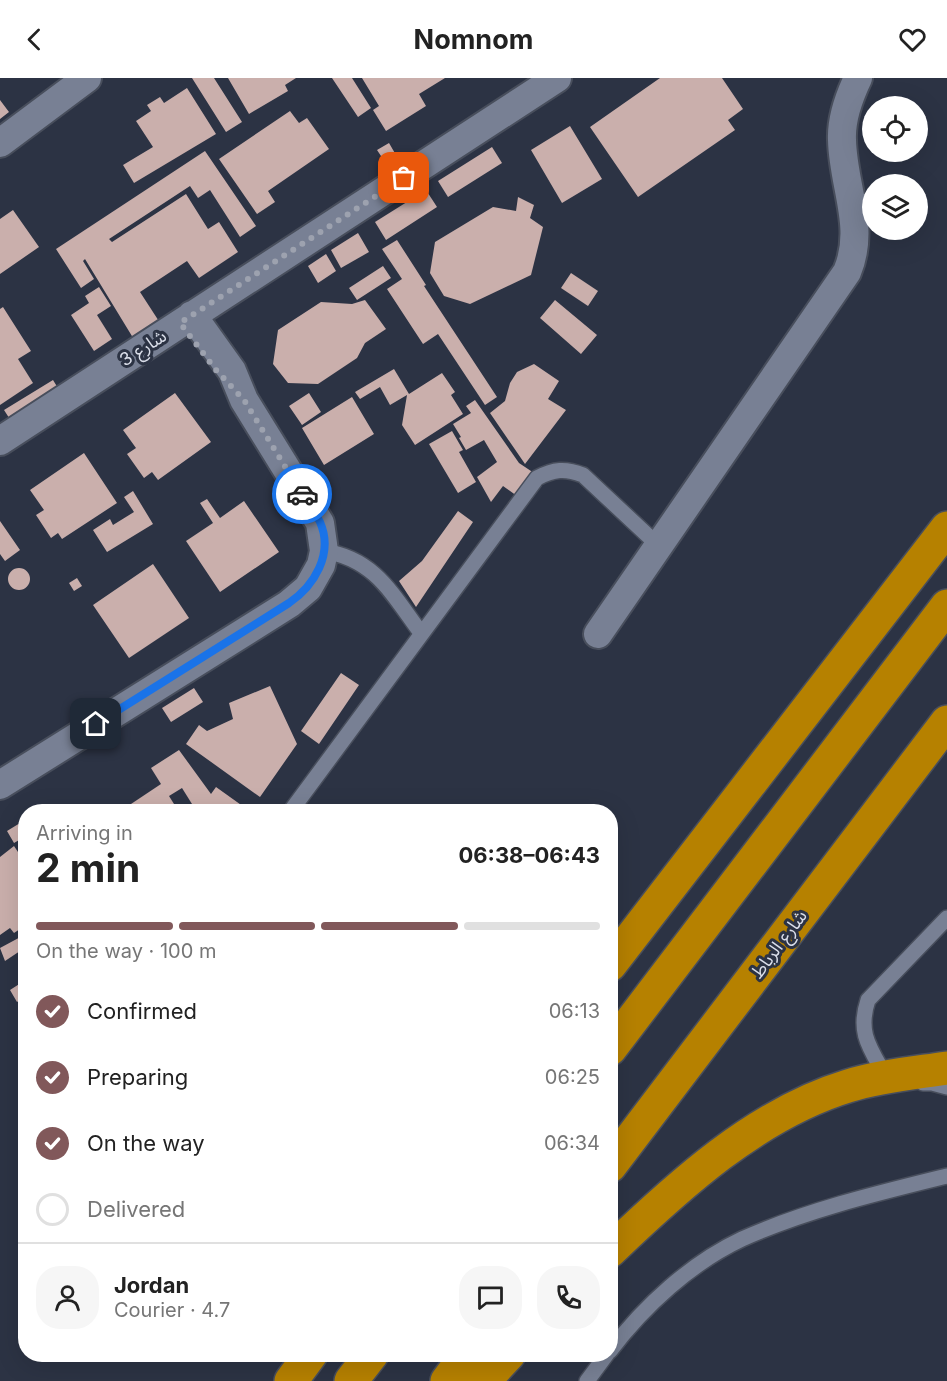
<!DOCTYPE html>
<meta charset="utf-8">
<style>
:root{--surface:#fff;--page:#f6f6f6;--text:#222;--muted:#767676;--line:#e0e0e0;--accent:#81585a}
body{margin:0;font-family:Inter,"Noto Sans Arabic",sans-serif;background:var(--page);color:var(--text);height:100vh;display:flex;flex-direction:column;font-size:22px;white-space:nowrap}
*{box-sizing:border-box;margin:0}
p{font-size:20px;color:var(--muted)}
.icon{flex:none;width:33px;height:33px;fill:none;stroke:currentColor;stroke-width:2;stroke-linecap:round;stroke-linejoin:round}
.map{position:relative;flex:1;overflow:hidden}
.panel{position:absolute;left:18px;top:726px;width:600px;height:558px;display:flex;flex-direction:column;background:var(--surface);border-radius:24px;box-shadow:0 6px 24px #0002}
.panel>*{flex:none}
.buttons{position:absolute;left:862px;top:18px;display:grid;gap:12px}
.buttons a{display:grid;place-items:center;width:66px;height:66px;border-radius:50%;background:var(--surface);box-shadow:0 6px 24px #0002;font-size:30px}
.pin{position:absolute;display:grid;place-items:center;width:51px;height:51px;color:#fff;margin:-26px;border-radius:12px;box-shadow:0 3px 9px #0006}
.courier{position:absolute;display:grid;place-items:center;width:60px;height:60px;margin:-30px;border:4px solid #1a73e8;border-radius:50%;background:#fff;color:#222;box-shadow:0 2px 8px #0007}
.headline em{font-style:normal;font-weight:700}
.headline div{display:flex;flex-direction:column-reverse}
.headline{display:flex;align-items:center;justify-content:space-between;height:102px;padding:0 18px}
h1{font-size:39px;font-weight:700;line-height:45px}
.bar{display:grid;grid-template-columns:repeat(4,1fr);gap:9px 6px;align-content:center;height:72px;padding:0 18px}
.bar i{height:8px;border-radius:4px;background:var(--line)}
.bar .active{background:var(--accent)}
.bar p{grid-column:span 4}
.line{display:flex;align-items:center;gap:15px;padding:0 18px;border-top:2px solid var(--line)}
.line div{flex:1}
.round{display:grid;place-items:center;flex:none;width:63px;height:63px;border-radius:24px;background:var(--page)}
ol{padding:0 18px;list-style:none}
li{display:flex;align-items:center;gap:18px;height:66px}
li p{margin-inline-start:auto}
li .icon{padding:6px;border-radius:50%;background:var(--accent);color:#fff;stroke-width:4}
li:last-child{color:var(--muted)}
li i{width:33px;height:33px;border:3px solid var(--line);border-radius:50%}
header{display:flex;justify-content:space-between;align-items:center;height:78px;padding:0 18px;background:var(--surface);font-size:27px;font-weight:700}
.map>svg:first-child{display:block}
</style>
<header><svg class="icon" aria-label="back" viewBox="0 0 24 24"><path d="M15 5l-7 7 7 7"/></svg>Nomnom<svg class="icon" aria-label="heart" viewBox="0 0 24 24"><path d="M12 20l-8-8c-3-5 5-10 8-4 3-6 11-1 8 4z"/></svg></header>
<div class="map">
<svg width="947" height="1303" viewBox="0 0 947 1303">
<rect width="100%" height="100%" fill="#2c3344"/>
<path fill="#caafac" d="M192 0H214L242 44 226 54Z
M228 0H296L285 7 288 13 249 36Z
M332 0H352L371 30 358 39Z
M362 0H445L419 16 426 28 386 53 373 32 379 28Z
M660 0H722L743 31 728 42 735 52 638 119 590 49Z
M187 10 216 56 134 105 123 87 153 69 136 43 151 33 147 27 160 19 164 25Z
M0 22 9 34 0 41Z
M290 33 299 45 307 40 329 71 268 113 275 124 257 136 219 81Z
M570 48 602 101 562 125 531 72Z
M389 65 396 77 385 84 377 72Z
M492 69 502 85 448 119 438 103Z
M205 73 256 148 240 159 210 112 198 120 190 108 109 161 112 164 186 116 208 151 219 144 238 174 199 200 187 183 140 214 164 251 138 268 85 181 83 183 94 201 81 210 56 171Z
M426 112 437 129 386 162 375 144Z
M518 119 534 127 530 140 543 149 531 197 470 226 444 218 430 195 435 164 493 129 516 133Z
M13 132 39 169 0 196V141Z
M358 155 369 174 341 190 331 172Z
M397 162 426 207 424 208 497 319 485 327 438 256 423 266 387 211 402 201 382 171Z
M326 176 336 193 318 205 308 188Z
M383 188 391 200 357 222 349 210Z
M571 195 598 213 588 228 561 210Z
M99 209 111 228 97 237 112 261 94 273 71 237 89 225 85 218Z
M365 222 386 251 365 265 357 280 318 306 288 305 273 286 278 252 321 224 352 226Z
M555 222 597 257 581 276 540 240Z
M3 229 31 273 18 281 33 305 0 327V231Z
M534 286 559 303 548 321 566 332 525 386 490 335 505 323 510 305 517 294Z
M394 291 409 316 442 295 455 314 451 317 463 336 415 367 402 347 407 317 390 327 380 309 360 321 355 314Z
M53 302 61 315 13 346 4 332Z
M175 315 211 364 158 402 152 394 144 400 127 376 136 370 123 352Z
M309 315 321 334 302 347 289 328Z
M352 319 374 356 324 387 302 350Z
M475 322 519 385 534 395 517 418 503 408 491 424 477 399 497 384 484 362 466 372 459 360 461 359 453 346 471 335 466 328Z
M452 353 463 372 459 374 476 404 458 415 429 366Z
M84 375 117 425 62 461 58 455 51 460 36 437 44 432 30 412Z
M133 413 153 446 107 474 93 452 110 441 113 447 134 434 124 419Z
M207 421 220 440 244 423 279 474 220 514 186 463 213 445 200 425Z
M458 433 473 444 416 529 399 503 422 483Z
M0 443 20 472 5 483 0 476Z
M153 486 189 540 129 580 93 527Z
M8 501a11 11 0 1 1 22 0a11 11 0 1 1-22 0Z
M77 500 82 508 74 513 69 505Z
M341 595 359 607 319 666 301 653Z
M270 608 297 666 260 719 186 666 199 647 207 653 233 641 229 625Z
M194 610 203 624 171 644 162 630Z
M179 672 211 716 216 709 251 734H197L182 710 169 718 179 734H119L161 706 151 690Z
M25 742 26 758 14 765 7 753Z
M14 768 22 780 26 778V847L14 855 10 850 0 857V779Z
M26 856V869L5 883 0 870Z
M24 903 26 918 17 924 10 912Z"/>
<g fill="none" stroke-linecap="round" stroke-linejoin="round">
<g stroke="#484e5c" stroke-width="18">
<path id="service" d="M324 473C375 481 392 516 421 555
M290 734 537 400C554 391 565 390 583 397L659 468
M886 999C870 970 857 955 868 922L947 840
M923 1005H932L947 1009
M610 1273C644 1228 691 1185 742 1161 807 1132 878 1115 947 1098
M587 1303 607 1276"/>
</g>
<g stroke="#484e5c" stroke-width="32">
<path id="minor" d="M0 65 87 0
M0 363 557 0
M598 556 847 194C866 149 843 109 842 62 841 41 849 19 858 0
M0 707 289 526 308 510 321 487 324 473 320 445 244 322 232 293 192 237"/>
</g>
<g stroke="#484e5c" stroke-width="36">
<path id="motorway" d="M610 887 947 450
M610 971 947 528
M610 1088 947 644
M610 1173C678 1108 756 1036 848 1008 880 998 914 995 947 990
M291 1303 311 1276
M351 1303 372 1276
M447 1303 467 1276
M484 1303 509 1276"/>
</g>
<use href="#service" stroke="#788094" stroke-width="15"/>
<use href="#minor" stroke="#788094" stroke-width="28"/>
<use href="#motorway" stroke="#b68100" stroke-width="33"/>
</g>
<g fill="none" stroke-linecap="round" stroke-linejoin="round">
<path stroke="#9da2af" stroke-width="6" stroke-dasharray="0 10.8" d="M302 416 244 322 216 292 180 245 404 100"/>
<path stroke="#1a73e8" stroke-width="8" d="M96 646 289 525C314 508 334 476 320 444 315 434 308 425 302 416"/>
</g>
<g text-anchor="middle" stroke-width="6" stroke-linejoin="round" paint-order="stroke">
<g font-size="18" fill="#dadee9" stroke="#2c3344">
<text transform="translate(143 270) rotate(-33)" y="6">شارع 3</text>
<text transform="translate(779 866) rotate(-53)" y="6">شارع الرباط</text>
</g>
</g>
</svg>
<div class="buttons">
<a><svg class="icon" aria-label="locate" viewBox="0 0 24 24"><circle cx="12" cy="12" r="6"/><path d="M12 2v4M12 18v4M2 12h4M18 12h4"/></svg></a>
<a><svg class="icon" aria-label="layers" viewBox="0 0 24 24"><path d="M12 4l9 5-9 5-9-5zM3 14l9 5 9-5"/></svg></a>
</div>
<div class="pin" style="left:404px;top:100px;background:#ea580c"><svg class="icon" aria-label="bag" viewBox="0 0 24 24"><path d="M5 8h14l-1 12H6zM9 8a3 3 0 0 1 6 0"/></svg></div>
<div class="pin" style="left:96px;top:646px;background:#1f2937"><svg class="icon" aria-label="home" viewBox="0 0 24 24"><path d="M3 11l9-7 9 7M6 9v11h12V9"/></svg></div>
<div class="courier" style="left:302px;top:416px"><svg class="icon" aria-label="car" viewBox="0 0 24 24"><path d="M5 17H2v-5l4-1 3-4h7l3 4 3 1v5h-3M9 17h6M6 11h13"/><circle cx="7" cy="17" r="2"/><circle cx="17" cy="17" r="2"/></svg></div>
<section class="panel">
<div class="headline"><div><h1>2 min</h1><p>Arriving in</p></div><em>06:38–06:43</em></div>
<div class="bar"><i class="active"></i><i class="active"></i><i class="active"></i><i></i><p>On the way · 100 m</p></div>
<ol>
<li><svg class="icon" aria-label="check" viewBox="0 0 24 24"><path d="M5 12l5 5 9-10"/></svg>Confirmed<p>06:13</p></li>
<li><svg class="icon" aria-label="check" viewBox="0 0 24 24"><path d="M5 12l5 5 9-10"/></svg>Preparing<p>06:25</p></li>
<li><svg class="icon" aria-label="check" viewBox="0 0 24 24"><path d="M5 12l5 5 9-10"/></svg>On the way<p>06:34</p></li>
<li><i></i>Delivered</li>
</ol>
<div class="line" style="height:108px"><a class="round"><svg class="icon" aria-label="person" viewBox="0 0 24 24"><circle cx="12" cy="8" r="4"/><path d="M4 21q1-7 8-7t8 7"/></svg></a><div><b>Jordan</b><p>Courier · 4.7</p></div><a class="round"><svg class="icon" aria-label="chat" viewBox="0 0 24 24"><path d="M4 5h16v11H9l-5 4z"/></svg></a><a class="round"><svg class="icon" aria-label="phone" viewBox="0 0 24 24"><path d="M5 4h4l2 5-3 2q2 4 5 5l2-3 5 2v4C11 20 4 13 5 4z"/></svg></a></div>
</section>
</div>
